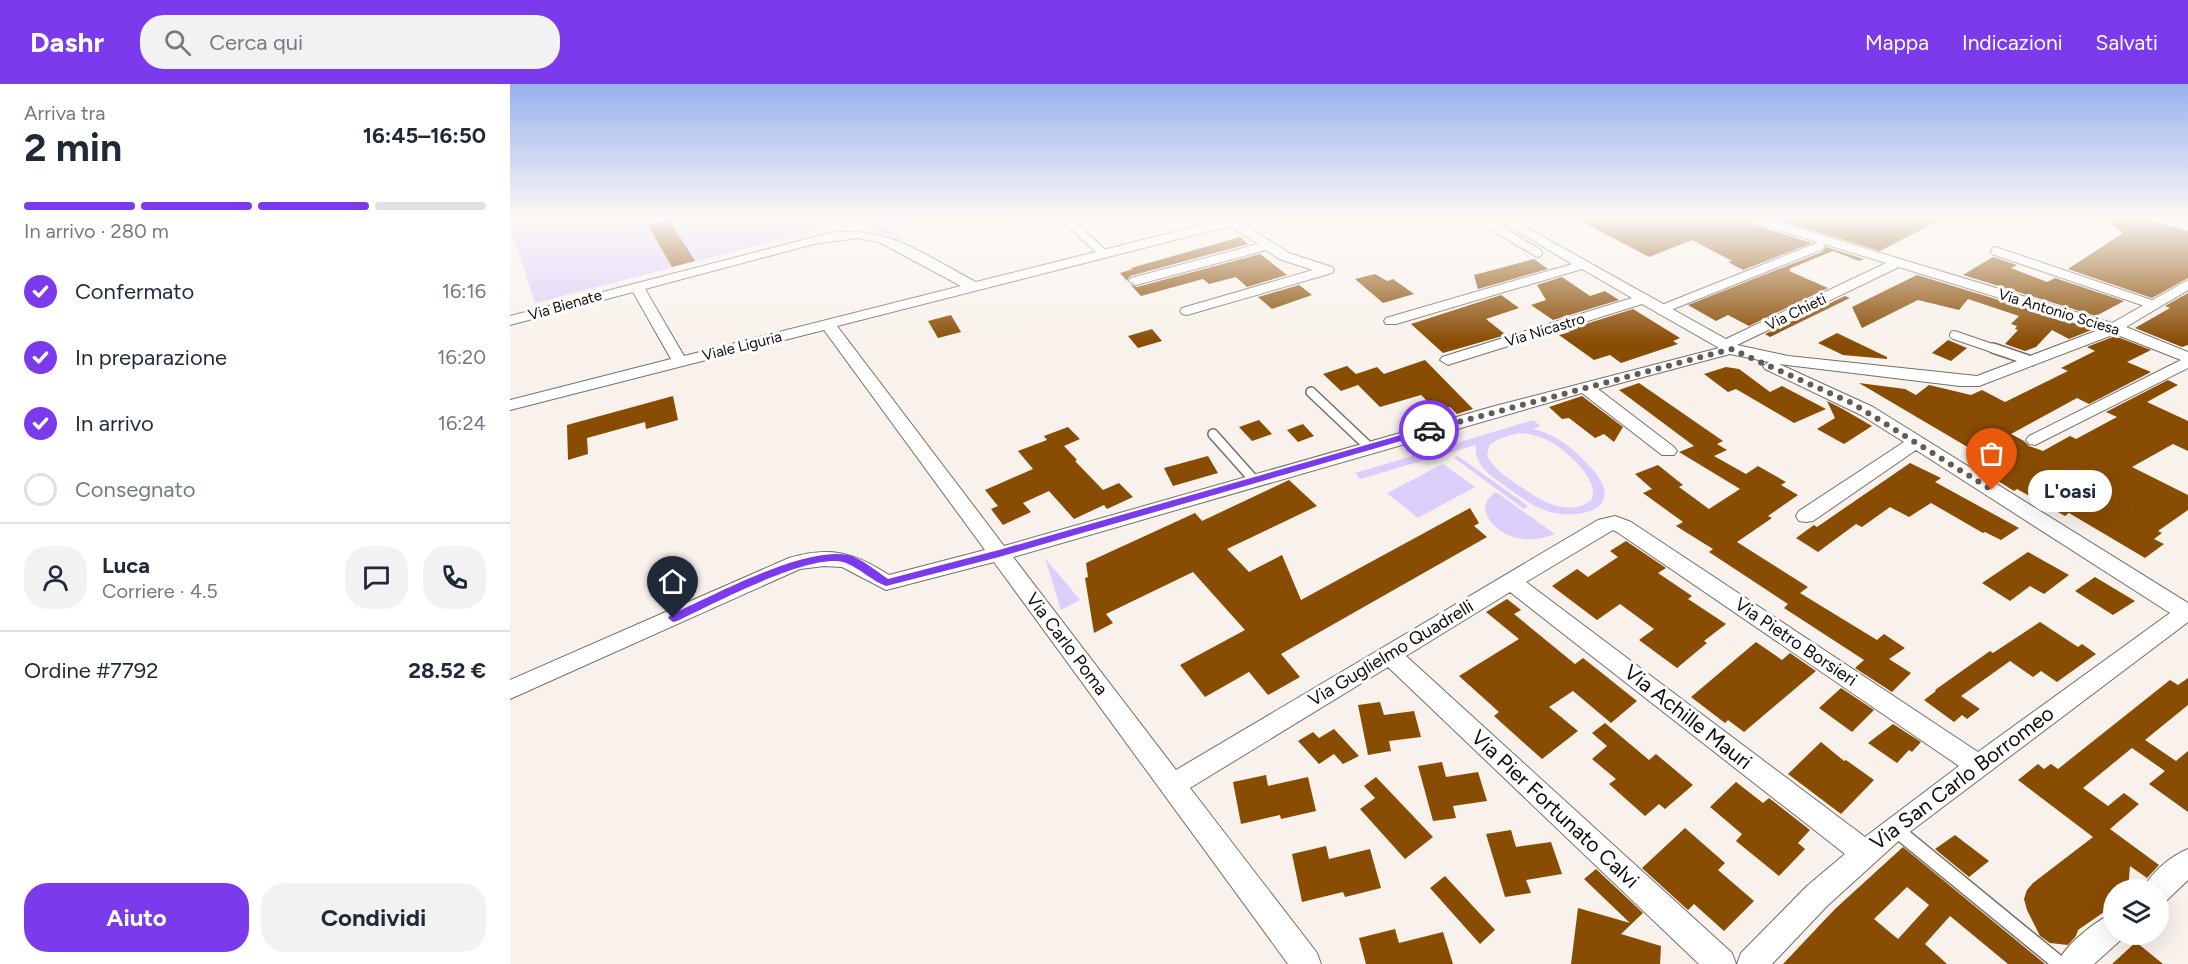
<!DOCTYPE html>
<html lang="it">
<meta charset="utf-8">
<style>
:root{--surface:#fff;--page:#f2f2f3;--text:#1f2937;--muted:#747a83;--line:#e0e1e3;--accent:#7c3aed}
body{margin:0;font-family:Figtree,sans-serif;background:var(--page);color:var(--text);height:100vh;display:flex;flex-direction:column;font-size:22px;white-space:nowrap}
*{box-sizing:border-box;margin:0}
p{font-size:20px;color:var(--muted)}
.icon{flex:none;width:33px;height:33px;fill:none;stroke:currentColor;stroke-width:2;stroke-linecap:round;stroke-linejoin:round}
.map{position:relative;flex:1;overflow:hidden}
.drawer{display:flex;flex-direction:column;background:var(--surface);width:510px}
.drawer>*{flex:none}
.controls{position:absolute;left:1593px;top:795px;display:grid;gap:12px}
.controls a{display:grid;place-items:center;width:66px;height:66px;border-radius:50%;background:var(--surface);box-shadow:0 6px 24px #0002;font-size:30px}
.pin{position:absolute;display:grid;place-items:center;width:51px;height:51px;color:#fff;margin:-62px -26px;border-radius:50% 50% 50% 0;rotate:-45deg;box-shadow:0 0 6px #0007}
.pin .icon{rotate:45deg}
.courier{position:absolute;display:grid;place-items:center;width:60px;height:60px;margin:-30px;border:4px solid #7c3aed;border-radius:50%;background:#fff;color:#222;box-shadow:0 2px 8px #0007}
.bubble{position:absolute;height:42px;border-radius:21px;background:var(--surface);box-shadow:0 6px 24px #0002;font-size:20px;font-weight:700;line-height:42px;text-align:center}
.headline em{font-style:normal;font-weight:700}
.headline div{display:flex;flex-direction:column-reverse}
.headline{display:flex;align-items:center;justify-content:space-between;height:102px;padding:0 24px}
h1{font-size:39px;font-weight:700;line-height:45px}
.bar{display:grid;grid-template-columns:repeat(4,1fr);gap:9px 6px;align-content:center;height:72px;padding:0 24px}
.bar i{height:8px;border-radius:4px;background:var(--line)}
.bar .current{background:var(--accent)}
.bar p{grid-column:span 4}
.line{display:flex;align-items:center;gap:15px;padding:0 24px;border-top:2px solid var(--line)}
.line div{flex:1}
.round{display:grid;place-items:center;flex:none;width:63px;height:63px;border-radius:24px;background:var(--page)}
ol{padding:0 24px;list-style:none}
li{display:flex;align-items:center;gap:18px;height:66px}
li p{margin-inline-start:auto}
li .icon{padding:6px;border-radius:50%;background:var(--accent);color:#fff;stroke-width:4}
li:last-child{color:var(--muted)}
li i{width:33px;height:33px;border:3px solid var(--line);border-radius:50%}
.button{display:flex;gap:12px;margin-top:auto;padding:12px 24px}
.button a{flex:1;height:69px;border-radius:24px;background:var(--accent);color:#fff;font-size:24px;font-weight:700;line-height:69px;text-align:center}
.button a+a{background:var(--page);color:var(--text)}
header{display:flex;align-items:center;gap:36px;box-sizing:border-box;height:84px;padding:0 30px;background:var(--accent);color:#fff}
header strong{font-size:28px}
nav{display:flex;gap:33px;margin-inline-start:auto;font-size:21px}
.search{width:420px;height:54px;background:var(--page);display:flex;align-items:center;gap:15px;box-sizing:border-box;padding:0 21px;border-radius:24px;color:var(--muted);font-size:22px}
main{display:flex;flex:1;min-height:0}
.map>svg:first-child{display:block}
</style>
<header>
<strong>Dashr</strong>
<div class="search"><svg class="icon" aria-label="search" viewBox="0 0 24 24"><circle cx="10" cy="10" r="6"/><path d="M15 15l6 6"/></svg>Cerca qui</div>
<nav><a>Mappa</a><a>Indicazioni</a><a>Salvati</a></nav>
</header>
<main>
<section class="drawer">
<div class="headline"><div><h1>2 min</h1><p>Arriva tra</p></div><em>16:45–16:50</em></div>
<div class="bar"><i class="current"></i><i class="current"></i><i class="current"></i><i></i><p>In arrivo · 280 m</p></div>
<ol>
<li><svg class="icon" aria-label="check" viewBox="0 0 24 24"><path d="M5 12l5 5 9-10"/></svg>Confermato<p>16:16</p></li>
<li><svg class="icon" aria-label="check" viewBox="0 0 24 24"><path d="M5 12l5 5 9-10"/></svg>In preparazione<p>16:20</p></li>
<li><svg class="icon" aria-label="check" viewBox="0 0 24 24"><path d="M5 12l5 5 9-10"/></svg>In arrivo<p>16:24</p></li>
<li><i></i>Consegnato</li>
</ol>
<div class="line" style="height:108px"><a class="round"><svg class="icon" aria-label="person" viewBox="0 0 24 24"><circle cx="12" cy="8" r="4"/><path d="M4 21q1-7 8-7t8 7"/></svg></a><div><b>Luca</b><p>Corriere · 4.5</p></div><a class="round"><svg class="icon" aria-label="chat" viewBox="0 0 24 24"><path d="M4 5h16v11H9l-5 4z"/></svg></a><a class="round"><svg class="icon" aria-label="phone" viewBox="0 0 24 24"><path d="M5 4h4l2 5-3 2q2 4 5 5l2-3 5 2v4C11 20 4 13 5 4z"/></svg></a></div>
<div class="line" style="height:78px"><div>Ordine #7792</div><b>28.52 €</b></div>
<div class="button"><a>Aiuto</a><a>Condividi</a></div>
</section>
<div class="map">
<svg width="1678" height="880" viewBox="0 0 1678 880">
<rect width="100%" height="100%" fill="#f9f2ec"/>
<path fill="#dbcefa" fill-rule="evenodd" d="M0 135H299L302 140 325 135H364L393 155 387 156 346 139H334L25 219 0 142Z
M1024 336 1030 342 1023 345C1049 351 1066 367 1083 386 1116 424 1072 436 1040 428 1022 423 1008 411 992 400 978 390 964 380 966 361L850 395 845 389ZM1009 349C1020 349 1031 353 1041 358 1056 366 1092 398 1081 416 1057 435 1029 415 1008 401 996 392 984 386 977 371L980 360 991 354Z
M948 372 1018 422 1014 425 944 374Z
M933 380 965 403 908 434 877 409Z
M986 408 1045 450C1033 455 1020 457 1007 454 987 450 960 424 986 408Z
M535 474 570 516 551 526Z"/>
<path fill="#894c03" fill-rule="evenodd" d="M1067 135H1238L1241 140 1302 159 1233 186 1218 178 1222 177 1182 156 1139 173Z
M1265 135H1432L1370 167Z
M1595 135H1635L1678 147V194L1642 214 1558 185 1613 149Z
M159 136 185 177 162 183 138 141Z
M730 153 738 160 620 192 617 197 610 189 623 185 621 184Z
M1316 163 1354 175 1349 177 1323 167 1279 185 1281 186 1279 187 1318 204 1239 242 1218 231 1206 237 1178 221 1312 168Z
M750 170 777 191 737 203 726 193 699 200 693 195 631 212 620 200 627 203Z
M1483 173 1507 181 1501 184 1537 198 1545 194 1614 217 1586 232 1453 191Z
M1024 175 1038 185 968 205 964 191Z
M865 190 877 197 883 195 904 210 873 219 845 195Z
M1407 191 1584 245 1559 255 1542 246 1526 263 1515 267 1495 260 1508 246 1505 245 1507 242 1501 240 1509 232 1458 215 1449 226 1408 216 1352 244 1342 223Z
M1052 193 1080 212 1095 207 1109 216 1043 236 1021 221 1036 216 1027 201Z
M789 201 802 211 762 225 748 213Z
M1678 209V261L1672 263 1625 244 1660 224 1655 222Z
M991 211 1009 224 976 235 996 251 933 269 901 240Z
M1335 212 1340 214 1260 253 1255 250Z
M1123 225 1170 254 1163 257 1168 260 1111 279 1100 271 1084 276 1049 251 1060 248 1057 246Z
M441 231 451 248 428 254 418 237Z
M642 245 652 257 628 264 618 252Z
M1327 249 1377 273V275L1333 271 1308 259Z
M1605 252 1641 266 1617 278 1641 288 1579 320 1567 314 1501 350 1514 357 1519 362 1533 367 1560 352 1566 355 1607 333 1596 328 1658 296 1668 301 1637 318 1678 337V367L1663 360 1622 383 1678 411V426L1648 447 1652 449 1644 455 1654 460 1635 474 1559 429 1555 432 1507 405 1504 407 1474 388 1483 383 1478 381 1483 378 1349 299 1395 305 1406 311 1419 301 1461 311 1472 306 1495 318 1558 287 1551 284 1585 267 1577 263Z
M1438 256 1457 264 1441 277 1422 269Z
M915 276 963 325 947 330 940 323 927 327 911 311 870 323 848 301 831 307 813 290 837 282 846 290 867 283 874 290Z
M1216 283 1229 285 1260 308 1272 302 1316 325 1284 339 1226 305 1218 308 1194 290Z
M1129 299 1213 357 1207 360 1217 366 1204 372 1236 390 1248 382 1276 398 1271 401 1288 411 1258 432 1262 434 1227 458 1298 503 1290 509 1367 556 1374 550 1395 564 1379 575 1401 589 1382 608 1345 584 1354 576 1274 524 1278 520 1199 468 1203 465 1166 442 1173 438 1133 409 1142 405 1125 390 1148 381 1173 401 1169 403 1199 425 1230 405 1169 368 1184 362 1109 306Z
M163 312 168 336 136 345 135 338 77 354 78 370 58 376 57 341Z
M1072 312 1113 343 1104 358 1094 350 1085 354 1059 334 1052 335 1039 323Z
M1317 317 1331 324 1362 342 1334 360 1307 345 1325 334Z
M749 336 762 350 742 357 729 343Z
M793 340 804 352 788 358 777 346Z
M558 343 570 355 554 362 567 376 565 377 593 406 609 399 623 413 597 425 594 421 564 435 539 407 513 419 521 428 493 441 481 425 488 422 475 406 523 385 508 367 537 356 534 352Z
M698 372 708 389 663 402 654 384Z
M1400 379 1431 394 1425 398 1509 444 1491 456 1475 448 1473 449 1421 419 1399 433 1380 423 1352 443 1346 440 1308 468 1286 454 1304 441 1307 443Z
M779 396 807 422 717 465 739 488 772 471 791 516 960 424 969 439 964 442 977 453 771 570 790 593 758 611 739 588 695 613 670 581 735 546 683 488 596 530 603 539 584 549 575 494 578 493 576 479 685 429 692 437Z
M1116 457 1156 484 1148 489 1182 512 1178 515 1216 540 1194 557 1197 559 1167 584 1129 556 1144 545 1110 520 1087 536 1042 502 1067 485 1078 493 1108 473 1100 467Z
M1518 468 1559 491 1534 510 1520 502 1500 517 1472 499Z
M1585 493 1625 517 1603 531 1565 507Z
M997 515 1011 526 1004 530 1065 580 1073 574 1127 617 1101 639 1063 607 1039 623 1068 647 1032 675 984 632 989 628 949 592 1009 555 976 528Z
M1530 538 1568 563 1572 560 1586 570 1547 598 1531 587 1523 593 1500 577 1451 612 1470 625 1457 635 1452 631 1444 638 1414 616 1426 607 1425 606 1480 567 1483 569Z
M1246 558 1272 576 1280 569 1306 587 1234 648 1218 636 1215 639 1181 613Z
M1678 594V621L1635 656 1666 677 1678 667V728L1639 700 1655 687 1622 664 1573 704 1598 722 1614 709 1629 720 1600 745 1649 781 1637 794 1620 782 1618 806H1604V821L1568 846 1566 852 1558 861 1540 859 1530 852 1517 826 1514 815 1517 806 1523 799 1583 753 1508 696 1528 680 1534 685 1541 680 1548 685 1660 596 1668 601Z
M1331 604 1364 626 1342 648 1309 624Z
M870 618 874 631 904 627 911 653 879 657 881 667 858 671 848 621Z
M1095 639 1139 676 1146 670 1183 701 1155 725 1149 720 1135 732 1099 700 1106 695 1082 675 1097 662 1082 649Z
M1383 640 1411 658 1402 668 1399 666 1387 679 1358 659Z
M824 645 849 672 833 680 824 670 809 680 788 657 803 648 809 654Z
M1311 658 1334 677 1336 676 1364 696 1331 730 1278 690Z
M932 678 936 693 968 688 977 717 943 722 946 734 923 737 908 682Z
M756 691 758 702 798 693 806 727 771 735 770 731 731 740 723 698Z
M866 693 923 753 895 775 850 725 865 714 854 702Z
M1226 698 1253 719 1259 714 1300 746 1288 759 1295 765 1269 792 1226 757 1232 750 1200 723Z
M1175 744 1215 779 1208 786 1244 817 1214 847 1184 820 1178 826 1132 784Z
M1001 746 1006 763 1041 758 1052 790 1016 796 1021 809 995 813 976 750Z
M1445 751 1479 777 1459 793 1425 765Z
M816 762 819 775 860 765 871 804 835 813 833 808 792 818 782 770Z
M1393 763 1535 880H1498L1440 832 1415 860 1437 880H1273L1325 825ZM1397 803 1419 821 1388 855 1364 835Z
M1086 785 1133 829 1111 850 1151 862 1150 880H1061L1068 824 1120 839 1074 795Z
M935 792 985 846 970 860 920 804Z
M885 845 889 859 933 848 943 880H856L849 854Z
M1626 858 1653 880H1602Z"/>
<g fill="none" stroke-linecap="round" stroke-linejoin="round">
<g stroke="#756f6a" stroke-width="10">
<path id="lane-far2" d="M556 135 594 170
M971 135 1028 169
M1485 167 1644 221
M1150 226 1310 162
M1444 251 1488 266"/>
</g>
<g stroke="#756f6a" stroke-width="12">
<path id="lane-far1" d="M1483 264 1521 277
M801 308 859 363
M703 350 744 396"/>
</g>
<g stroke="#756f6a" stroke-width="17">
<path id="lane" d="M1384 744 1550 880"/>
</g>
<g stroke="#756f6a" stroke-width="2">
<path id="street" d="M716 135H737L732 139 779 169 822 183 824 186 822 189 677 231 672 230 670 227 672 224 803 186 769 175 756 166 626 201 619 197 621 194 748 160 720 142 327 242 494 462 985 322 1209 264 1132 220 944 279 938 281 930 276 932 273 1122 214 1072 185 886 240H876L874 237 876 234 1062 180 987 135H1001L1216 255 1376 179 1242 138 1240 135H1258L1602 239 1678 196V206L1616 243 1678 268V284L1525 361 1519 360 1516 356 1519 352 1671 276 1605 250 1469 302H1450L1269 280 1363 323 1678 519V538L1393 753 1317 822 1262 880H1227L1231 869 1297 802 1335 770 1000 508 896 572 1222 869 1226 880H1189L878 583 680 704 807 869 811 880H778L484 478 376 506 332 483 314 482 290 485 0 615V596L279 474C319 462 344 468 379 491L475 466 314 246 0 326V316L161 275 123 208 0 241V232L320 149C378 141 416 172 466 198ZM347 154 369 158 451 202 174 272 135 205 304 160ZM1389 183 1591 245 1467 292 1278 272 1227 261ZM1220 270 1259 278 1253 282 1255 285 1351 331 1394 358 1289 427 1286 432 1289 437 1296 438 1303 437 1406 366 1660 529 1468 668 1121 438 1105 432 1088 436 666 686 503 473 1072 309 1152 371H1164L1167 367 1164 363 1088 305ZM1103 446 1107 448 1449 682 1355 753 1016 498Z
M1678 765V796L1657 816 1648 819V806H1633C1640 789 1661 772 1678 765Z
M1604 829V850H1615L1614 853 1584 880H1547C1554 862 1586 836 1604 829Z"/>
</g>
<use href="#lane-far2" stroke="#fff" stroke-width="8"/>
<use href="#lane-far1" stroke="#fff" stroke-width="9"/>
<use href="#lane" stroke="#fff" stroke-width="14"/>
<use href="#street" fill="#fff" fill-rule="evenodd"/>
</g>
<linearGradient id="sky" x2="0" y2="1"><stop stop-color="#98b0ed"/><stop offset="0.52" stop-color="#fcf9f6"/><stop offset="1" stop-color="#fcf9f6" stop-opacity="0"/></linearGradient>
<rect width="1678" height="258" fill="url(#sky)"/>
<path fill="#7c3aed" d="M919 343 923 346 922 348 489 473 376 502C362 497 351 485 336 479 304 466 201 521 167 537L163 538 158 534 160 531C203 512 293 462 338 471 351 474 366 487 378 495L489 466Z"/>
<g fill="none" stroke-linecap="round" stroke-linejoin="round">
<path stroke="#605c59" stroke-width="6" stroke-dasharray="0 10.8" d="M919 346 1221 265 1342 319 1482 406"/>
</g>
<g text-anchor="middle" stroke-width="6" stroke-linejoin="round" paint-order="stroke">
<g font-size="15" fill="#0e0c0a" stroke="#fff">
<text transform="translate(55 221) rotate(-16)" y="5">Via Bienate</text>
<text transform="translate(1286 228) rotate(-26)" y="5">Via Chieti</text>
<text transform="translate(1549 228) rotate(17)" y="5">Via Antonio Sciesa</text>
<text transform="translate(1035 246) rotate(-17)" y="5">Via Nicastro</text>
<text transform="translate(232 262) rotate(-14)" y="5">Viale Liguria</text>
</g>
<g font-size="18" fill="#0e0c0a" stroke="#fff">
<text transform="translate(1286 558) rotate(34)" y="6">Via Pietro Borsieri</text>
<text transform="translate(557 560) rotate(53)" y="6">Via Carlo Poma</text>
<text transform="translate(881 569) rotate(-31)" y="6">Via Guglielmo Quadrelli</text>
</g>
<g font-size="21" fill="#0e0c0a" stroke="#fff">
<text transform="translate(1178 633) rotate(38)" y="7">Via Achille Mauri</text>
<text transform="translate(1452 694) rotate(-37)" y="7">Via San Carlo Borromeo</text>
<text transform="translate(1045 725) rotate(43)" y="7">Via Pier Fortunato Calvi</text>
</g>
</g>
</svg>
<div class="controls">
<a><svg class="icon" aria-label="layers" viewBox="0 0 24 24"><path d="M12 4l9 5-9 5-9-5zM3 14l9 5 9-5"/></svg></a>
</div>
<div class="pin" style="left:1482px;top:406px;background:#ea580c"><svg class="icon" aria-label="bag" viewBox="0 0 24 24"><path d="M5 8h14l-1 12H6zM9 8a3 3 0 0 1 6 0"/></svg></div>
<div class="pin" style="left:163px;top:534px;background:#1f2937"><svg class="icon" aria-label="home" viewBox="0 0 24 24"><path d="M3 11l9-7 9 7M6 9v11h12V9"/></svg></div>
<div class="courier" style="left:919px;top:346px"><svg class="icon" aria-label="car" viewBox="0 0 24 24"><path d="M5 17H2v-5l4-1 3-4h7l3 4 3 1v5h-3M9 17h6M6 11h13"/><circle cx="7" cy="17" r="2"/><circle cx="17" cy="17" r="2"/></svg></div>
<div class="bubble" style="left:1518px;top:386px;width:84px">L'oasi</div>
</div>
</main>
